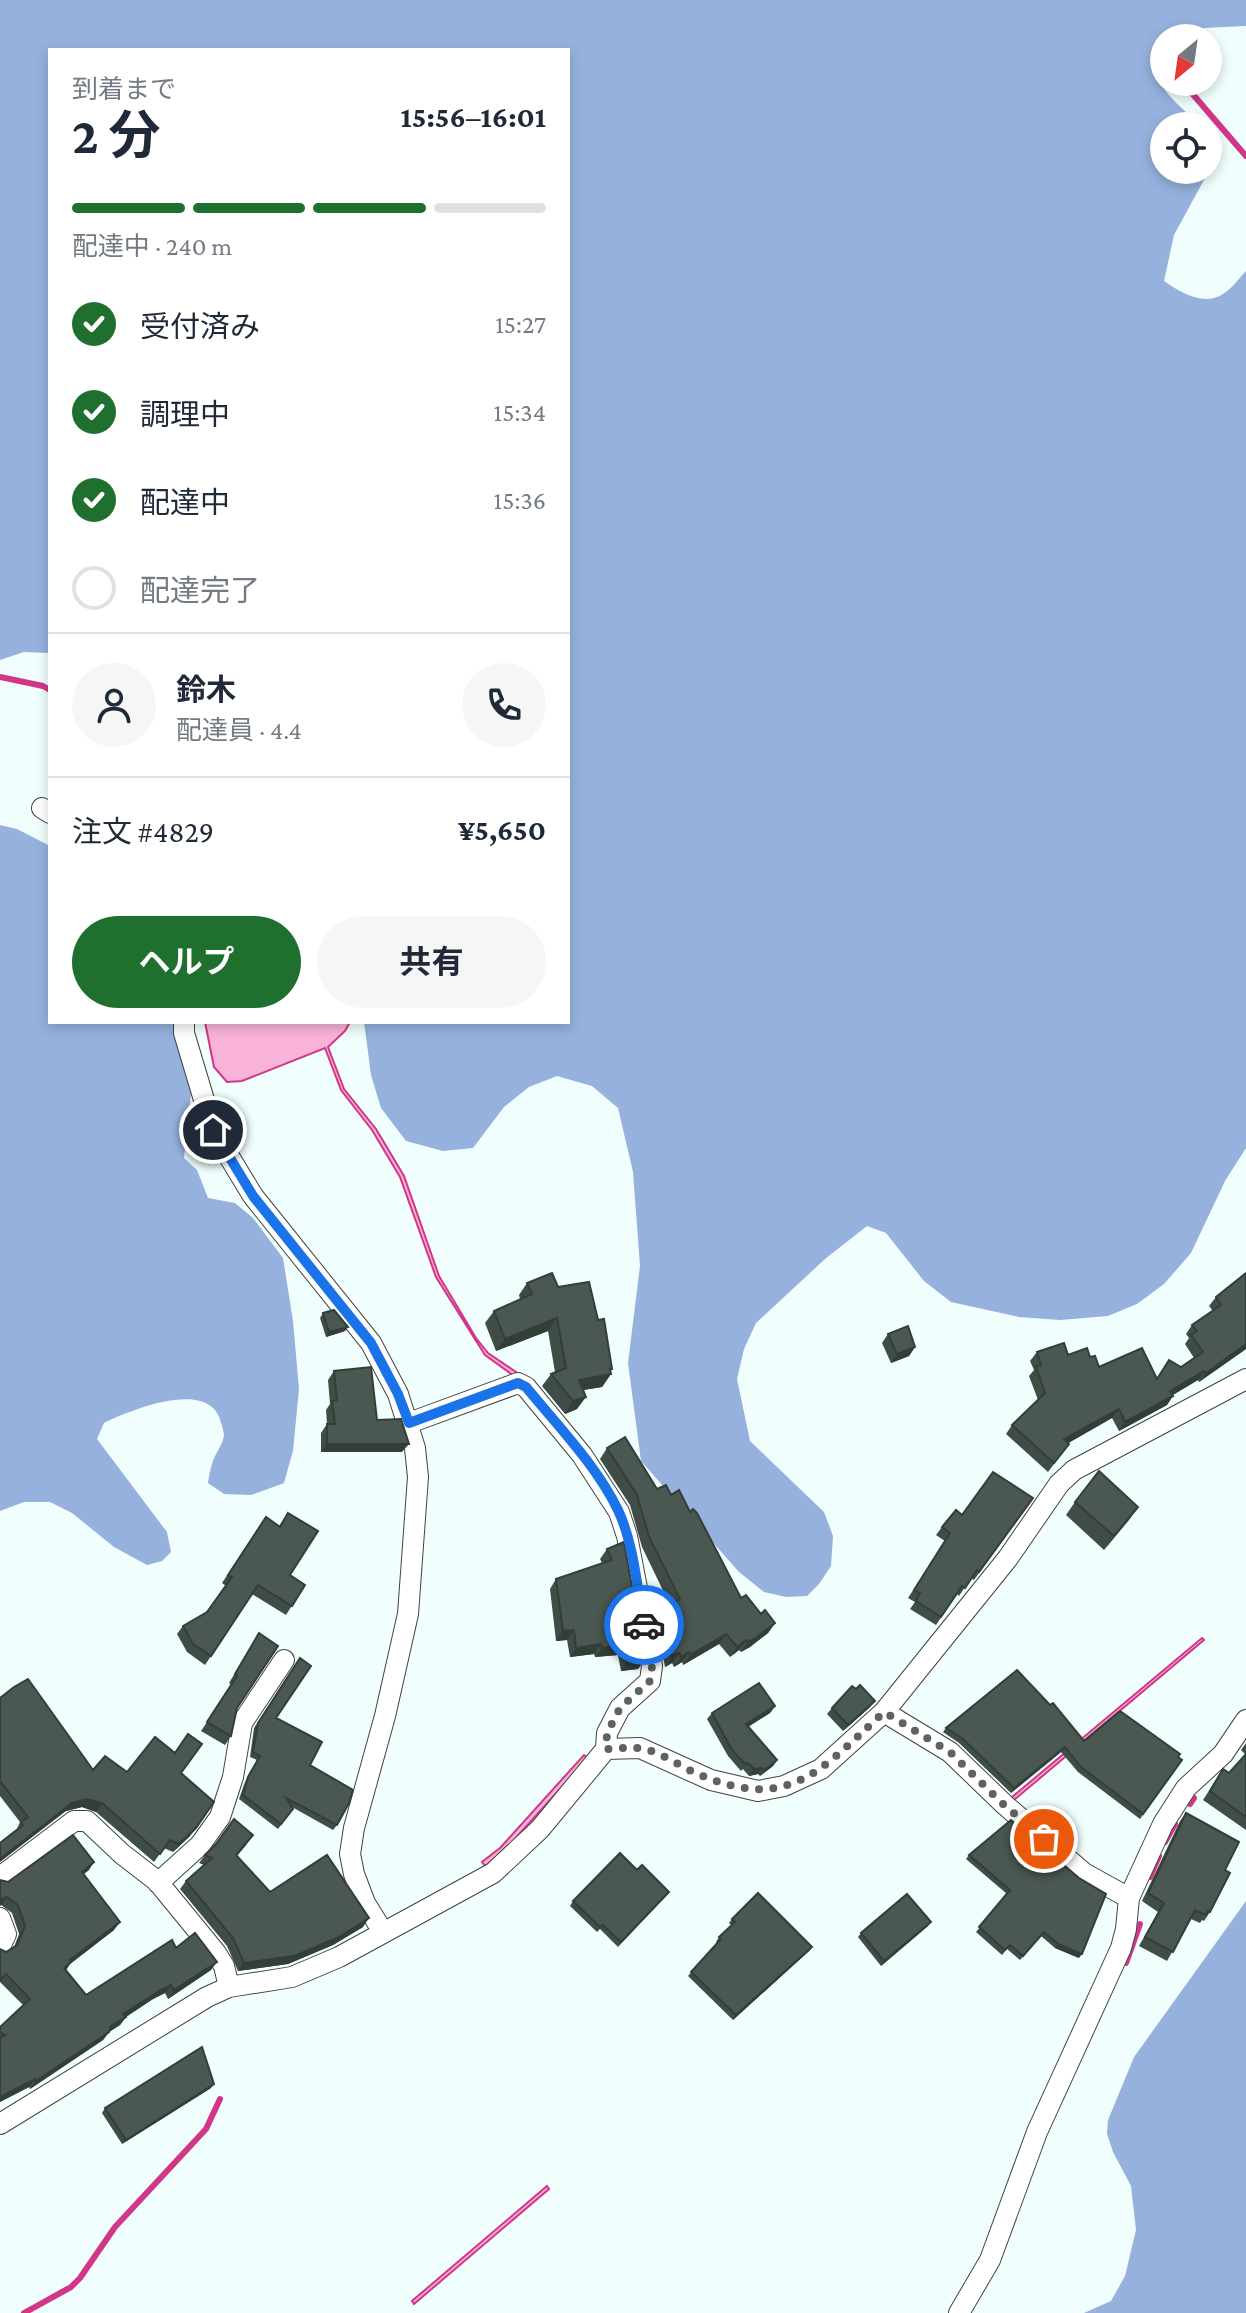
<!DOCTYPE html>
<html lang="ja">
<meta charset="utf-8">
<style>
:root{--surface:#fff;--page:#f6f6f7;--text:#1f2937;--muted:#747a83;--line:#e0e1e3;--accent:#1f702e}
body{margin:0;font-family:"Crimson Pro","Noto Sans JP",serif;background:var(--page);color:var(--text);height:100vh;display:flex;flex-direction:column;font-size:30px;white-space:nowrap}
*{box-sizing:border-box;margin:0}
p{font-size:26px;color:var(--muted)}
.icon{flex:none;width:44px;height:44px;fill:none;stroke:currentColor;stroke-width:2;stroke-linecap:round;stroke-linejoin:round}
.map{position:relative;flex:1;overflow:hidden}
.details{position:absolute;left:48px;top:48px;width:522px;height:976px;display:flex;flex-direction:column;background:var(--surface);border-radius:0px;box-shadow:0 4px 12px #0003}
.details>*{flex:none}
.needle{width:52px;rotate:209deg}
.tools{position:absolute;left:1150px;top:24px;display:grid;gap:16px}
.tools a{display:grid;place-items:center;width:72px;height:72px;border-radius:50%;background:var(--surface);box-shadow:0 4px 12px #0003;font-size:40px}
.pin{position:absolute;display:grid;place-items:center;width:68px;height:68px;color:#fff;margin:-34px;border:4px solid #fff;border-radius:50%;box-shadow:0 2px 8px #0007}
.courier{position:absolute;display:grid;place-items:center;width:80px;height:80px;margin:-40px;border:6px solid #1a73e8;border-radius:50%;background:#fff;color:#222;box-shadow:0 2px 10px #0007}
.summary em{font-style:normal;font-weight:700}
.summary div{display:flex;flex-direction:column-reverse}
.summary{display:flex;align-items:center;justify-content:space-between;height:136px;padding:0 24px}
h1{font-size:52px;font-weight:700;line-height:60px}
.bar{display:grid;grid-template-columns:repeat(4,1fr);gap:12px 8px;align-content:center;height:96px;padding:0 24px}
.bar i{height:10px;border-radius:6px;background:var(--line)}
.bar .on{background:var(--accent)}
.bar p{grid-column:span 4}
.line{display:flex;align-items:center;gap:20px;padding:0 24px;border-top:2px solid var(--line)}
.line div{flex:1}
.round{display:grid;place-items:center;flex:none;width:84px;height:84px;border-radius:42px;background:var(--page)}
ol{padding:0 24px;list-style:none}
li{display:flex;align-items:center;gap:24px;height:88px}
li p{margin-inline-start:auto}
li .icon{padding:8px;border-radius:50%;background:var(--accent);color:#fff;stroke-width:4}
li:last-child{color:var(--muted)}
li i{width:44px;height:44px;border:4px solid var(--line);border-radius:50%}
.button{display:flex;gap:16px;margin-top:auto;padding:16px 24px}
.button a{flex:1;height:92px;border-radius:48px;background:var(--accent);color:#fff;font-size:32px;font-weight:700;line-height:92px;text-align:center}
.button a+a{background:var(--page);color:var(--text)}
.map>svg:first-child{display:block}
</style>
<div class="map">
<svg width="1246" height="2313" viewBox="0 0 1246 2313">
<rect width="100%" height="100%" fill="#f0fffd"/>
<path fill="#96b1dd" d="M0 0H1246V26L1204 28 1179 38H1164V51C1141 82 1182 104 1199 126H1164V170H1208V140L1213 154 1211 167 1174 235 1164 281C1180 292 1204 307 1223 294 1232 289 1239 278 1246 271V1148L1225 1181 1191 1253 1164 1284 1137 1304 1108 1316 1060 1320 1019 1317 951 1302 924 1281 886 1233 867 1226 825 1259 756 1323 744 1349 737 1379 750 1441 824 1512 833 1536 831 1566 819 1584 807 1596 786 1597 764 1592 739 1572 641 1461 628 1363 640 1266 633 1172 618 1108 592 1086 557 1076 529 1087 504 1107 473 1148 443 1151 406 1141 381 1108 371 1075 364 1022H568V50H50V653L24 652 0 660Z
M0 825 17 829 50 846V1022H172L192 1085 184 1158 197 1170 208 1198 235 1203 253 1218 283 1258 293 1321 299 1389 293 1451 284 1483 251 1495 224 1494 208 1483C209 1477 210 1470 212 1464 214 1455 223 1445 224 1435 224 1434 222 1424 221 1423 211 1377 131 1410 104 1423L97 1439 167 1532 171 1552 162 1561 147 1565 114 1547 72 1513 50 1502H24L0 1511Z
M1246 1901V2313H1084L1111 2301 1125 2276 1136 2230 1131 2186 1113 2152 1107 2134 1108 2120 1134 2057Z"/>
<path fill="#f9b3d9" stroke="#d33689" stroke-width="2" d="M205 1022H350L345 1031 328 1047 344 1089 376 1129 404 1176 439 1276 476 1338 488 1353 516 1372 514 1376 485 1355 436 1277 400 1177 372 1130 341 1090 325 1048 242 1081 227 1082 214 1067Z
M1202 1638 1204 1640 1014 1800 1011 1798Z
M584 1755 588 1758 502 1853 485 1866 482 1862 500 1848Z
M547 2186 549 2189 414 2304 412 2301Z"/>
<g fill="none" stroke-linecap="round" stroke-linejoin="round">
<path stroke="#d33689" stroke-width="6" d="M1190 91 1246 156
M0 677 43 686 50 690
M1190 1804 1194 1798
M1165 1842 1175 1824
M1150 1877 1159 1856
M1126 1963 1140 1924
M24 2313 71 2287 80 2278 115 2227 206 2129 220 2099"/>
<g stroke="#424242" stroke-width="22">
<path id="minor" d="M42 808 50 813
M184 1022V1033L213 1130 253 1196 371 1343 398 1394 415 1448 418 1477 408 1614 385 1716 354 1828 350 1854 354 1874 365 1903 383 1932
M884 1712 950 1752 1005 1805 1084 1873 1129 1898
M606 1749 640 1748 711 1780 758 1791 784 1786 821 1769 884 1712 1008 1558 1059 1484 1074 1470 1246 1379
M0 1877 74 1821H87L122 1854 157 1881 216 1953 224 1966 229 1987
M158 1883 200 1845 220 1817 233 1777 242 1723 284 1660
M0 1918 6 1934 0 1947
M0 2124 207 1997 229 1987 292 1977 339 1957 493 1873 540 1829 606 1749 607 1733 620 1708 650 1681 652 1666 627 1536 619 1512 582 1455 526 1387 518 1383 409 1423
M959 2313 990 2260 1037 2132 1121 1948 1126 1929 1129 1898 1163 1824 1186 1788 1223 1754 1246 1720"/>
</g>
<use href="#minor" stroke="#fff" stroke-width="20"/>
</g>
<path fill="#404c46" d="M1246 1273V1349L1199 1382 1198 1380 1173 1395 1167 1405 1119 1431 1112 1418 1068 1443 1069 1444 1048 1472 1006 1434 1012 1425 1038 1400 1029 1376 1034 1370 1030 1361 1037 1352 1090 1357 1099 1367 1157 1378 1169 1360 1181 1367 1194 1358 1185 1344 1189 1338 1186 1334 1192 1325 1213 1311 1209 1306 1216 1297Z
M527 1283 558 1287 610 1372 611 1374 602 1387 583 1390 577 1409 565 1414 542 1386 551 1374 555 1372 548 1331 496 1351 485 1323 494 1311 520 1299 519 1295Z
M323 1313 345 1331 326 1337 320 1318Z
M888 1334 915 1347 909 1356 891 1363 882 1343Z
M334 1371 377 1420 402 1452H321V1433L327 1424 326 1410 330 1404 328 1380Z
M607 1448 657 1489 671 1495 690 1512 741 1598 775 1623 768 1633 750 1647 741 1652 739 1650 730 1657 719 1644 683 1665 682 1662 674 1667 672 1663 665 1667 656 1619 663 1609 670 1605 642 1547 630 1505 600 1459Z
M1033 1498 974 1580 971 1578 959 1596 957 1594 936 1625 910 1609 915 1602 908 1598 945 1541 936 1535 942 1527 962 1515Z
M1075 1502 1138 1507 1104 1550 1066 1515Z
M288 1513 290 1575 305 1585 286 1615 252 1594 205 1665 187 1652 177 1634 183 1626 207 1612 226 1586 222 1583 266 1517 279 1526Z
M624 1542 645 1659 638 1669 621 1671 618 1655 595 1657 594 1654 570 1657 567 1640 556 1641 550 1589 556 1579 602 1563 600 1559 607 1549Z
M259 1633 237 1708 231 1736 225 1745 201 1731 232 1685 229 1683Z
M300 1658 276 1718 310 1765 337 1825 333 1830 292 1807 293 1809 278 1829 239 1799 245 1782 257 1760 250 1757 254 1728Z
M0 1698 93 1770 181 1773 190 1836 173 1852 164 1848 154 1862 96 1812 82 1807 66 1811 16 1831 20 1822 0 1796Z
M775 1706 770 1713 748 1727 777 1760 773 1766 760 1776 758 1774 749 1776 743 1769 741 1771 728 1756 707 1719 712 1713Z
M870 1707 843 1731 827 1714 832 1708Z
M946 1728 1084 1741 1178 1757 1182 1760 1140 1819 1078 1772 1061 1752 1011 1793 959 1743 943 1732Z
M1246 1743V1830L1203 1800 1223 1769 1229 1773 1246 1755 1241 1750Z
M1186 1813 1225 1870 1210 1912 1204 1921 1202 1920 1200 1923 1191 1919 1167 1961 1139 1946 1158 1912 1142 1901 1180 1821Z
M1011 1820 1079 1958 1055 1948 1041 1936 1020 1960 1007 1949 1002 1955 976 1932 1007 1894 966 1859 969 1855Z
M247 1844 237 1856 270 1892 363 1927 333 1945 288 1964 238 1971 227 1946 180 1889 186 1881 204 1865 199 1863 205 1855Z
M89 1870 83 1874 114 1930 70 1964 66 1970 86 1995 176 1948 211 1970 168 1999 165 1993 153 1999 126 2017 120 2025 109 2032 103 2040 30 2089 29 2087 0 2102V2027L23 2005 0 1982V1949L6 1952 14 1947 19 1934 12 1913 1 1905 0 1906V1880L8 1882Z
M637 1870 669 1892 618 1947 600 1929 597 1932 570 1906 573 1901Z
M732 1919 812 1947 809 1951 733 2020 688 1976 717 1943 716 1942 719 1937 731 1925 729 1923Z
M928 1926 881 1966 858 1937 861 1933Z
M211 2088 122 2144 102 2113 105 2108Z"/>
<path fill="#343e39" d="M557 1318 548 1331 496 1351 505 1339Z
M348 1327 345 1331 326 1337 329 1332Z
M1246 1344V1349L1199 1382 1206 1373Z
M915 1347 909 1356 891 1363 897 1354Z
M610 1369H612L608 1375 611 1374 602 1387 571 1392 579 1380Z
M1204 1371 1198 1380 1164 1400 1170 1391Z
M1173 1396 1167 1405 1119 1431 1125 1422Z
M586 1397 577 1409 565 1414 573 1401Z
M1119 1409 1112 1418 1058 1449 1064 1439Z
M327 1444H409L402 1452H321Z
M1138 1507 1129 1520 1104 1550 1114 1536Z
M775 1623 768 1633 750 1647 741 1652 748 1642Z
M574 1630 567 1640 556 1641 563 1631Z
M726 1634 719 1644 683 1665 690 1655Z
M746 1640 739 1650 730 1657 737 1647Z
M601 1644 594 1654 570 1657 576 1648Z
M625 1645 618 1655 595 1657 602 1648Z
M689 1652 682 1662 674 1667 681 1657Z
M679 1653 672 1663 665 1667 672 1656Z
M645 1659 638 1669 621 1671 627 1661Z
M875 1701 870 1707 843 1731 848 1725Z
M775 1706 770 1713 741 1731 746 1724Z
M1065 1747 1061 1752 1011 1793 1014 1788Z
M777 1760 773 1766 760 1776 765 1770Z
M762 1768 758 1774 749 1776 754 1769Z
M87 1799 102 1803 96 1812 82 1807 66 1811 0 1862V1859L72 1803Z
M196 1828 190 1836 173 1852 179 1844Z
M94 1862 89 1870 76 1880 82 1872Z
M7 1897 1 1905 0 1906V1900Z
M369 1918 363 1927 333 1945 288 1964 238 1971 244 1963Z
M120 1922 114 1930 70 1964 66 1970 59 1976 70 1960Z
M931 1922 928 1926 881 1966 884 1961Z
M1058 1944 1082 1954 1079 1958 1055 1948Z
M812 1947 809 1951 733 2020 736 2015Z
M217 1962 211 1970 168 1999 174 1990Z
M171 1985 165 1993 153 1999 118 2022 123 2014 159 1991Z
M126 2017 120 2025 109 2032 103 2040 30 2089 36 2081 111 2026Z
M35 2079 29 2087 0 2102V2097Z
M214 2084 211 2088 122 2144 126 2140Z"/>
<path fill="#4a5851" stroke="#343e39" stroke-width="2" d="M552 1273 558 1287 589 1282 598 1320 604 1319 612 1369H610L611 1374 579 1380 586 1397 573 1401 551 1374 566 1368 557 1318 505 1339 494 1311 532 1294 527 1283Z
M1246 1273V1344L1206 1373 1204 1371 1170 1391 1173 1396 1125 1422 1119 1409 1064 1439 1069 1444 1054 1463 1012 1425 1045 1393 1036 1367 1041 1365 1037 1352 1064 1343 1068 1355 1087 1348 1090 1357 1095 1356 1099 1367 1142 1348 1157 1379 1169 1360 1181 1367 1203 1352 1191 1335 1197 1331 1192 1325 1221 1305 1216 1297Z
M334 1310 348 1327 329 1332 323 1313Z
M908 1326 915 1347 897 1354 888 1334Z
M371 1367 377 1420 401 1419 409 1444H327V1424H335L332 1401 337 1400 334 1371Z
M625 1437 657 1489 666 1485 671 1495 679 1490 690 1512 693 1509 697 1513 741 1598 746 1595 761 1614 765 1610 775 1623 757 1637 748 1642 746 1640 737 1647 726 1634 690 1655 689 1652 681 1657 679 1653 672 1656 663 1609 680 1599 649 1537 637 1495 607 1448Z
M1099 1471 1138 1507 1114 1536 1075 1502Z
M993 1472 1033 1498 979 1572 977 1570 965 1588 962 1586 941 1617 916 1601 920 1593 914 1590 950 1533 942 1527 956 1510 962 1515Z
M288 1513 318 1531 290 1575 305 1585 292 1606 258 1585 211 1656 193 1644 183 1626 207 1612 232 1577 228 1575 266 1517 280 1527Z
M624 1542 645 1659 627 1661 625 1645 602 1648 601 1644 576 1648 574 1630 563 1631 556 1579 612 1560 607 1549Z
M259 1633 278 1646 237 1708 231 1736 207 1722 237 1676 235 1674Z
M300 1658 311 1666 276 1718 322 1742 310 1765 353 1790 349 1803 337 1825 286 1798 293 1809 281 1824 243 1795 248 1777 260 1756 253 1752 258 1723Z
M1017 1670 1050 1705 1053 1703 1084 1741 1120 1711 1180 1754 1178 1757 1182 1760 1143 1814 1081 1767 1065 1747 1014 1788 962 1738 946 1728Z
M28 1679 93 1770 105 1756 127 1772 155 1737 175 1753 188 1734 202 1744 181 1773 214 1802 196 1828 179 1844 170 1840 160 1854 102 1803 87 1799 72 1803 0 1859V1843L23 1825 21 1822 28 1817 0 1781V1698L14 1687Z
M759 1683 775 1706 746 1724 777 1760 765 1770 762 1768 754 1769 748 1763 745 1764 732 1750 712 1713Z
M860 1685 875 1701 848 1725 832 1708 852 1686 856 1689Z
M1246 1754V1817L1210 1791 1223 1769 1229 1773Z
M1186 1813 1239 1842 1225 1870 1230 1873 1210 1912 1208 1911 1206 1915 1195 1910 1173 1952 1145 1937 1164 1903 1148 1893Z
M234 1819 253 1835 236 1855 270 1892 327 1855 369 1918 339 1937 294 1956 244 1963 233 1938 186 1881 212 1858 205 1855 216 1844Z
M1011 1820 1079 1878 1106 1894 1082 1954 1058 1944 1044 1932 1023 1956 1010 1945 1005 1950 979 1927 1010 1890 969 1855Z
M73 1835 94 1862 82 1872 120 1922 70 1960 71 1962 64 1968 86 1995 172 1940 176 1948 195 1933 217 1962 174 1990 171 1985 159 1991 123 2014 126 2017 111 2026 109 2032 36 2081 35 2079 0 2097V2038L5 2035 0 2032V2027L30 1999 6 1974 0 1980V1949L6 1952 17 1945 25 1926 18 1905 7 1897 0 1900V1880L8 1882Z
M620 1853 637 1870 642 1865 669 1892 621 1942 603 1925 600 1927 573 1901Z
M758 1893 812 1947 736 2015 691 1972 721 1939 719 1937 735 1922 732 1919Z
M907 1894 931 1922 884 1961 861 1933Z
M202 2047 214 2084 126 2140 105 2108Z"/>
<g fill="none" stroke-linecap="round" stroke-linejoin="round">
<path stroke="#5e6362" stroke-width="8" stroke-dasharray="0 14.4" d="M644 1625 652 1666 650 1681 620 1708 607 1733 606 1749C616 1749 627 1747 637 1748 655 1749 677 1764 693 1772 787 1814 818 1773 884 1712L950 1752 1002 1803 1044 1839"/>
<path stroke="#1a73e8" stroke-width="10" d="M213 1130 253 1196 371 1343 398 1394 409 1423 518 1383 526 1387C558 1426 596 1465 618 1510 634 1544 637 1588 644 1625"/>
</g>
</svg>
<div class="tools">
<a><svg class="needle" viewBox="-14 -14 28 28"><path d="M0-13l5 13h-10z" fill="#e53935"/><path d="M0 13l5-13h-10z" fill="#747a83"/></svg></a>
<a><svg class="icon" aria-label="locate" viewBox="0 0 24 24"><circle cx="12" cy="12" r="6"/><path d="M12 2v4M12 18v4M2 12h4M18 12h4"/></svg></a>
</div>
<div class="pin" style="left:1044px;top:1839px;background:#ea580c"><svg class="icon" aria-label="bag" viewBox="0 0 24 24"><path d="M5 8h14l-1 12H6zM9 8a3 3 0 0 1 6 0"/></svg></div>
<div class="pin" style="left:213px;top:1130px;background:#1f2937"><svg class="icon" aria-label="home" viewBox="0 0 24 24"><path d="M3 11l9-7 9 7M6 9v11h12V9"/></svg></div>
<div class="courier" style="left:644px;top:1625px"><svg class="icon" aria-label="car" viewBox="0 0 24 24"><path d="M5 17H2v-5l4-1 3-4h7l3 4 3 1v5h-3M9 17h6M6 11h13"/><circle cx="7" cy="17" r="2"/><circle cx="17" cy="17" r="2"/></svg></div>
<section class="details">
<div class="summary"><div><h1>2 分</h1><p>到着まで</p></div><em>15:56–16:01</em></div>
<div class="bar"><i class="on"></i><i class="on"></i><i class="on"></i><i></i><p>配達中 · 240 m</p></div>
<ol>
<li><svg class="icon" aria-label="check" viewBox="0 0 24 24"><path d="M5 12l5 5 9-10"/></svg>受付済み<p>15:27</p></li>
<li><svg class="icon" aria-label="check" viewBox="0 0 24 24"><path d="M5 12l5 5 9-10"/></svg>調理中<p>15:34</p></li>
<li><svg class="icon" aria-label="check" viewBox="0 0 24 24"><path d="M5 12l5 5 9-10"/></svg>配達中<p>15:36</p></li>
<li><i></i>配達完了</li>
</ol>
<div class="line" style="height:144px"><a class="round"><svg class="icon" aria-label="person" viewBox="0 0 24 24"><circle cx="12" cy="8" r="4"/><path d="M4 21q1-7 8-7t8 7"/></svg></a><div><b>鈴木</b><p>配達員 · 4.4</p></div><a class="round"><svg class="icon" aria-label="phone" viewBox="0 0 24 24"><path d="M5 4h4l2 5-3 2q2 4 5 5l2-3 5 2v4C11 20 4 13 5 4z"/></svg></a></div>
<div class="line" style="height:104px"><div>注文 #4829</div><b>¥5,650</b></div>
<div class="button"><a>ヘルプ</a><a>共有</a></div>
</section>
</div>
